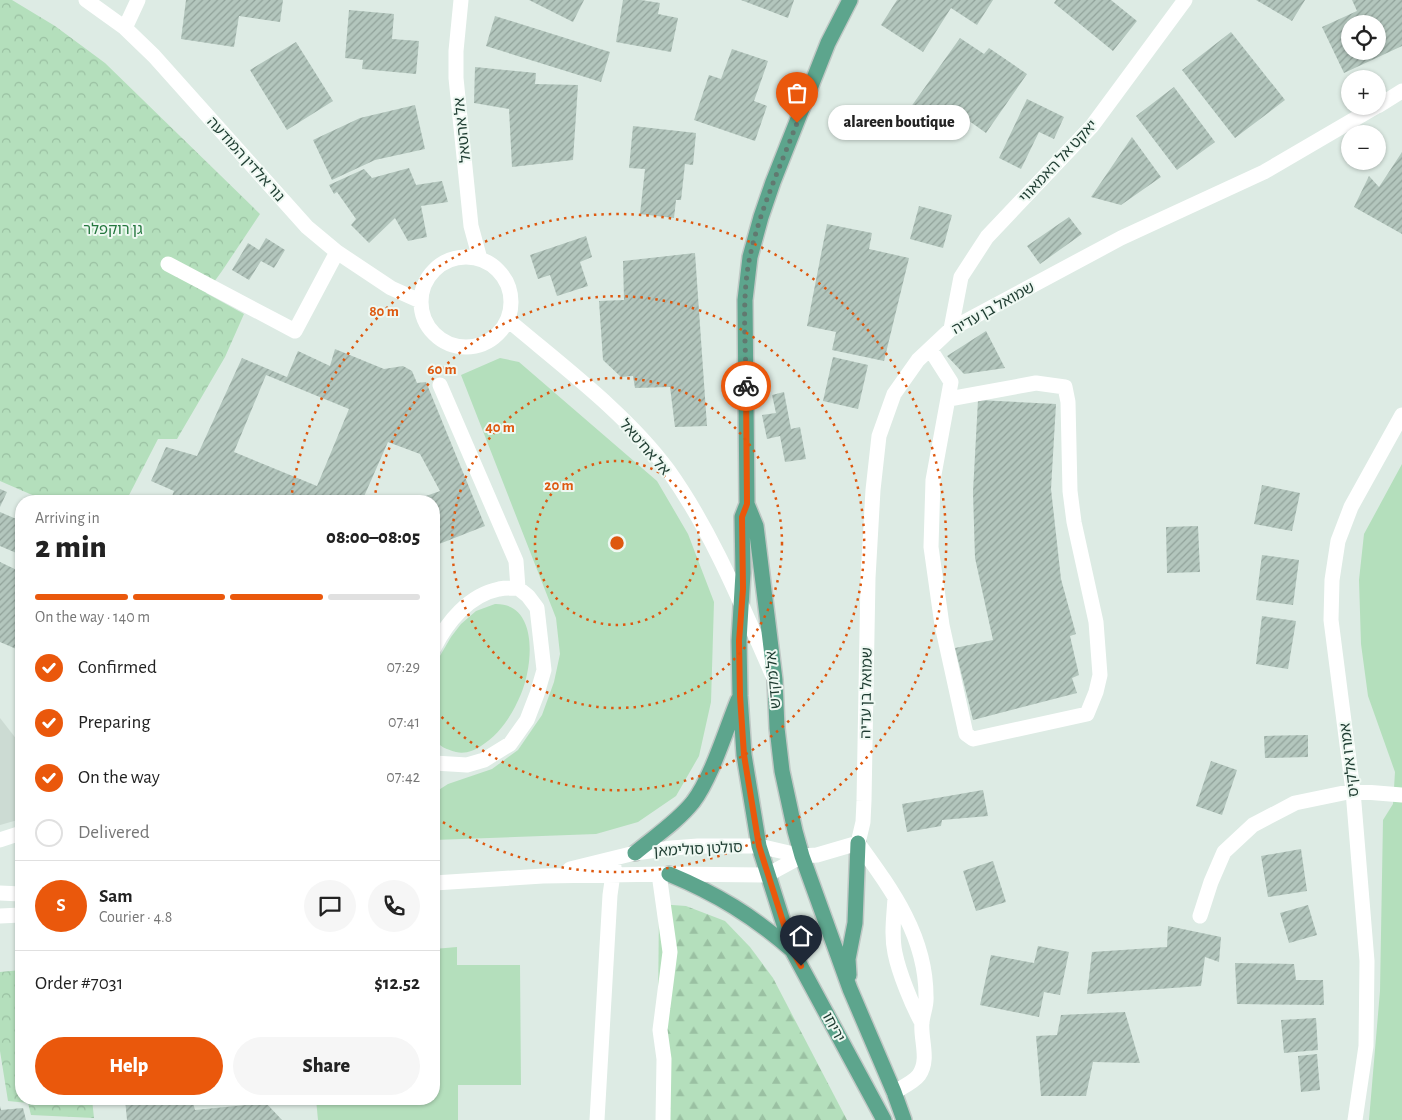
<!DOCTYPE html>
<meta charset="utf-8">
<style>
:root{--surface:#fff;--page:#f6f6f6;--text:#222;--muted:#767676;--line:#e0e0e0;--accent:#ea580c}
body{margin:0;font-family:"Alegreya Sans","Noto Sans Hebrew",sans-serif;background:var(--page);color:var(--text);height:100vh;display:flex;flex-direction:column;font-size:19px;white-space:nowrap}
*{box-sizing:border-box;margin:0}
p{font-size:16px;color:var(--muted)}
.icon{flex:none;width:28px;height:28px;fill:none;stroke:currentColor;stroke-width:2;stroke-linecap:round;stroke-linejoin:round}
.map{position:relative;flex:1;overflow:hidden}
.sheet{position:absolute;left:15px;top:495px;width:425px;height:610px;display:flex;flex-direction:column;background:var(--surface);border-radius:20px;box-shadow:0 1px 4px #0004}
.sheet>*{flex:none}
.buttons{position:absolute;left:1341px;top:15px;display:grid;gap:10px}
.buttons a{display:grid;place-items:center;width:45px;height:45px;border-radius:50%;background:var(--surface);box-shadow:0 1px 4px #0004;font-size:25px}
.pin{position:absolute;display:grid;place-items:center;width:42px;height:42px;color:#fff;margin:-51px -21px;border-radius:50% 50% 50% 0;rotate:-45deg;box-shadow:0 0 5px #0007}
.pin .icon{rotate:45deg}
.courier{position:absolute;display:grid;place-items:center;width:50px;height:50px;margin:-25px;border:4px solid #ea580c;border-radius:50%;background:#fff;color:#222;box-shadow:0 1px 6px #0007}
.bubble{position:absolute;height:35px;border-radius:18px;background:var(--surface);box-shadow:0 1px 4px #0004;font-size:16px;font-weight:800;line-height:35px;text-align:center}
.overview em{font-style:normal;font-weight:800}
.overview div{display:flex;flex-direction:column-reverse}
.overview{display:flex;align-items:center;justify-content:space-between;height:85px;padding:0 20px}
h1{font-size:32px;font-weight:800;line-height:38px}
.bar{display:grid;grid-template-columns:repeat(4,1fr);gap:8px 5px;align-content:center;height:60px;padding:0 20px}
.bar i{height:6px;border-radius:4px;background:var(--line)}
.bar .on{background:var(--accent)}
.bar p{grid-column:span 4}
.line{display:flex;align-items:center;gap:12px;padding:0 20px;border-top:1px solid var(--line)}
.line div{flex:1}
.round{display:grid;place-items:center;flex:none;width:52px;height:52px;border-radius:26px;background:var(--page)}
ol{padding:0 20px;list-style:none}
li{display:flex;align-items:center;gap:15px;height:55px}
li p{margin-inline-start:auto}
li .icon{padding:5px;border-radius:50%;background:var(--accent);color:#fff;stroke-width:4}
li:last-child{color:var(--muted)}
li i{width:28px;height:28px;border:2px solid var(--line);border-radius:50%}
.button{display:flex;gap:10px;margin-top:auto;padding:10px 20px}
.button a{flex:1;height:58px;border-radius:30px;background:var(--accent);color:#fff;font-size:20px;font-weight:800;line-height:58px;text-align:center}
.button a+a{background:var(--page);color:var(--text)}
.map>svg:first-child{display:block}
</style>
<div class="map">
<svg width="1402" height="1120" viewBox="0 0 1402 1120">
<defs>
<pattern id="forest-firs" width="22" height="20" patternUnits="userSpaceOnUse" patternTransform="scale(1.25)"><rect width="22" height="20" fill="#b4dfbc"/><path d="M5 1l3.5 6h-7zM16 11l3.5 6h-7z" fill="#9ac0a2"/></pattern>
<pattern id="park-crowns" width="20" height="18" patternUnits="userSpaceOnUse" patternTransform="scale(1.25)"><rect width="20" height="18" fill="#b4dfbc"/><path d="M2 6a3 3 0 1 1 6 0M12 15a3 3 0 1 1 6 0" fill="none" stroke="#9ac0a2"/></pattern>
<pattern id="building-hatch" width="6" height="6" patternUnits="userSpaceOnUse" patternTransform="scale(1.25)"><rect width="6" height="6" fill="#b3c6bd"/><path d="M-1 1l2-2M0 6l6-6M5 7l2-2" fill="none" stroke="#91a29a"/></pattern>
</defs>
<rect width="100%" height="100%" fill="#ddebe4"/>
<path fill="#ccdbd3" d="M0 718 21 745V819L0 825Z"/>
<path fill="#b4dfbc" d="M500 358 519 362 657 481 688 534 714 602 711 702 699 756 676 796 638 822 596 834 434 840V793L448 784 492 769 518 750 542 715 554 682 560 654 556 618 461 375Z
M1402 464V1120H1369L1380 991 1383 820 1393 804 1395 772 1368 696 1361 644 1359 580 1364 534Z
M495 604C539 603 533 666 521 694 512 715 501 733 481 746 474 751 465 754 456 752 446 749 440 747 434 739V671L437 661 451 637 461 624 476 611Z
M457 947V965H520L521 1085H458V1120H318L316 1099H434V949Z"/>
<path fill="url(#forest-firs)" d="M659 904 686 906 725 921 750 947 773 978 847 1120H657Z"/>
<path fill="url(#park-crowns)" d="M0 0H12L55 26 105 63 260 214 222 271 206 293 244 314 225 357 177 439H158L126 501H46L0 481Z
M21 970V1099H92L94 1118 31 1115 28 1103 8 1101 0 1051V972Z"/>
<path fill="url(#building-hatch)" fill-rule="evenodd" d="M186 0H283L280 22 239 16 234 47 181 39Z
M529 0H584L573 22Z
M623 0H641L660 3 658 14 678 18 671 52 616 42Z
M741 0H794L788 18Z
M897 0H993L977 25 951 8 923 52 881 25Z
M1056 0H1111L1137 21 1113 51 1054 3Z
M1256 0H1305L1292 21Z
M1352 0H1402V46L1344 73 1322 27 1357 11ZM1350 24H1378V51H1350Z
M349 10 394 14 392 39 419 41 416 74 362 69 363 60 345 58Z
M495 16 610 52 601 82 486 46Z
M1231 32 1285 100 1235 138 1182 70Z
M960 38 984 54 989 48 1027 74 986 133 965 118 950 139 908 111Z
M296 42 333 101 287 130 250 70Z
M732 49 768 61 754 101 767 106 755 141 694 120 709 75 721 79Z
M475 67 536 73 535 84 578 85 573 160 512 167 509 109 474 103Z
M1174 87 1215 142 1177 170 1136 116Z
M1027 99 1064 117 1054 139 1039 132 1021 169 999 158Z
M415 105 425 149 375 160 332 180 313 140 360 118Z
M633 126 696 133 693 165 685 164 681 200H676L674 218 640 214 645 169 629 168Z
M1132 137 1161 177 1121 205 1091 197Z
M1402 152V234L1354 207 1369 176 1379 187Z
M409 168 416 185 442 181 448 202 421 206 427 237 408 241 395 218 369 243 351 225 356 219 337 192 334 194 329 185 364 169 372 178Z
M919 206 952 215 943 248 910 239Z
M1069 217 1082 234 1040 264 1027 246Z
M827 224 872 233 869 249 909 258 884 361 832 350 836 332 807 326Z
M586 236 592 257 580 262 588 286 557 296 550 275 538 279 530 255Z
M266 238 285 250 274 268 261 261 249 280 232 270 248 243 259 250Z
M695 253 707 426 675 427 670 387 635 388 633 376 621 377 603 360 599 301 624 300 623 261Z
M986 331 1005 368 964 374 947 356Z
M335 349 384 369 403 366 412 371 417 383 426 382 485 526 434 546V501H412L440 491 420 454 388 442 362 501H170L174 491 151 481 166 447 197 456 242 358 287 377 298 351 330 366ZM266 375 349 409 317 486 234 452Z
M833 357 868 365 858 409 823 401Z
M784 392 791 429 800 427 806 459 785 462 780 436 767 439 762 415 776 413 772 395Z
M978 400 1056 404 1051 489 1061 579 1076 634 1070 636 1079 675 1072 678 1077 693 973 720 955 648 993 640 975 558 973 492Z
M1262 485 1300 493 1292 531 1254 524Z
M0 489 7 492 0 507Z
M0 512 21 521V555L0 546Z
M1198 526 1200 572 1167 573 1166 527Z
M1262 555 1299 560 1293 605 1256 600Z
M0 562 21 572V651L0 642Z
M1262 616 1296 621 1288 669 1256 664Z
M1308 735V757L1265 758 1264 736Z
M1211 761 1237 770 1222 815 1196 806Z
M983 790 988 816 942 820 941 826 907 832 902 804Z
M1301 849 1307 891 1268 897 1261 856Z
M993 861 1006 902 976 911 963 871Z
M1308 905 1317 935 1289 943 1280 913Z
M1168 926 1221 937 1219 962 1205 957 1201 986 1087 994 1092 952 1167 947Z
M1038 946 1069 952 1060 995 1044 992 1039 1017 980 1005 991 955 1034 963Z
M1235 963 1294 964 1296 980H1323L1324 1005 1237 1004Z
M1125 1012 1140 1063 1093 1062 1086 1096H1041L1036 1036 1057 1035 1061 1015Z
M1316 1018 1318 1050 1284 1053 1281 1020Z
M1317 1054 1320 1090 1301 1092 1298 1056Z
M125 1099H192L195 1110 266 1103 282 1120H127Z
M0 1106 1 1110 23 1108 26 1120H0Z"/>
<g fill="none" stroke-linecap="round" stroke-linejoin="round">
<g stroke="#c0c8c5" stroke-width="18">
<path id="major" d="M850 0 828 43 773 182 761 217 750 257 745 300 747 504 756 526 775 680 777 728 782 771 795 831 802 856 850 989 894 1092 904 1120
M747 504 742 517 743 573 739 641 740 696 744 755 759 846 792 950 884 1120
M635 853C654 837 677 822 693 802 712 777 726 729 738 700
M669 874C717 894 753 916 792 950
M849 975 848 959 855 923 858 843"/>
</g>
<path stroke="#fff" stroke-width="15" d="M86 0 125 28 154 56 307 227 337 252 391 288 420 301
M461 0 456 51V78L471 226 480 259
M125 28 138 0
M1378 106 1402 91
M421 302a45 45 0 1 1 90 0a45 45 0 1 1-90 0Z
M168 264 295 331 337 252
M508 320C561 365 627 414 668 470 713 533 742 606 773 676
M951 329 961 277 987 237 1092 126 1185 0
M930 349 951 382 933 480 931 547 942 625 966 734 973 739 1087 714 1096 692 1100 675 1096 622 1074 522 1070 491 1068 402 1065 387 1036 383 949 399
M440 385 516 561 518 588
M434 648C447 622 469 595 499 589 505 588 512 588 518 588L528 596 537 608 544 670 537 694 527 720 510 744 484 760 467 765 434 763
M0 840 21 833
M858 843 863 822 864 801 868 578 873 490 879 436 894 394 918 360 951 329 1121 238 1264 172 1377 106
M858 843C892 890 926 936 926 996 927 1005 923 1013 922 1022 920 1039 930 1059 919 1075 914 1082 901 1088 894 1092
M570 869 635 853 672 848 698 846H759L802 856 817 855 858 843
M659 874 670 952 660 1030 664 1059 663 1120
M434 883 543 876 669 874 767 875 802 856
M0 893 21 894
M895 898C894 916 891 935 895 953 899 973 912 1005 922 1023
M0 916 21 915
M1200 916 1211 882 1224 852 1253 825 1295 803 1353 791 1402 795
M597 1120 610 895 614 867
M1355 1120 1366 1046 1367 961 1353 791 1331 620 1332 580 1338 541 1351 507 1402 415"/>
<use href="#major" stroke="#5da58d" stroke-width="15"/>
</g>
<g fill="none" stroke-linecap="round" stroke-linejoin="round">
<path stroke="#617970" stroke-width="5" stroke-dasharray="0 9" d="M746 386C746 343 741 298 750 256 760 210 780 167 797 123"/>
<path stroke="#ea580c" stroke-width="6" d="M746 386 747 504 742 517 743 589 739 641 740 696 744 755 759 846 792 950 801 966"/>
</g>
<g fill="none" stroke="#de580e" stroke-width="2.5" stroke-dasharray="2.5 5">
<circle cx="617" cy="543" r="82"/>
<circle cx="617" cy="543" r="165"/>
<path d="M374 500A247 247 0 1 1 435 710"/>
<path d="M291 500A329 329 0 1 1 435 817"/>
</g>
<g text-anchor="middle" stroke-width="4" stroke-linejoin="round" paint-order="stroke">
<g font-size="15" fill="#1e3c31" stroke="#eef8f2">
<text transform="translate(462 130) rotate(-96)" y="5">אל אהטאל</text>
<text transform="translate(246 159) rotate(48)" y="5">נור אלדין המודעה</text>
<text transform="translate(1058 161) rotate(-47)" y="5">יאקט אל האמאווי</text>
<text transform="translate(993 308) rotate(-29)" y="5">שמואל בן עדיה</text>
<text transform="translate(645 447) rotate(49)" y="5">אל אח'טאל</text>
<text transform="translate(773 680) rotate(-95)" y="5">אל מקדש</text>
<text transform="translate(866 693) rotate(-89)" y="5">שמואל בן עדיה</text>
<text transform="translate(1349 760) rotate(-97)" y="5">אמרו אלקיס</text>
<text transform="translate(698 849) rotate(-3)" y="5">סולטן סולימאן</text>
<text transform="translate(834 1027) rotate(62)" y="5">יריחו</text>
</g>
<g font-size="15" fill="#24773e" stroke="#eef8f2">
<text x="113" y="234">גן רוקפלר</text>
</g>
</g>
<circle cx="617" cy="543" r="8" fill="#de580e" stroke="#eef8f2" stroke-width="2.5"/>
<g font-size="15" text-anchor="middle" font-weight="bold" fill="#de580e" stroke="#eef8f2" stroke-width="4" stroke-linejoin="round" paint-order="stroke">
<text x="384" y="316">80 m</text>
<text x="442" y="374">60 m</text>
<text x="500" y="432">40 m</text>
<text x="559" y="490">20 m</text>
</g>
</svg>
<div class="buttons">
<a><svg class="icon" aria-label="locate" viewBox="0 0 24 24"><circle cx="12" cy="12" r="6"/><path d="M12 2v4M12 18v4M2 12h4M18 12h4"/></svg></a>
<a>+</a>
<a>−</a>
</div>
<div class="pin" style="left:797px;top:123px;background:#ea580c"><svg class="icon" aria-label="bag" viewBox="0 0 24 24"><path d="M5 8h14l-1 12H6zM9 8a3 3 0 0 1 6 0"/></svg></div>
<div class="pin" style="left:801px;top:966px;background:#1f2937"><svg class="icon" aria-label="home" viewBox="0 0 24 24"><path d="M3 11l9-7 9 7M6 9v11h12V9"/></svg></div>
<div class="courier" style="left:746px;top:386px"><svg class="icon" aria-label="bike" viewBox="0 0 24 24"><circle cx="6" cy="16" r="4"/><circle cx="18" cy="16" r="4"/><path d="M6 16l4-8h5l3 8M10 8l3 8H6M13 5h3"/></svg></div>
<div class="bubble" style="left:828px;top:105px;width:142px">alareen boutique</div>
<section class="sheet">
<div class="overview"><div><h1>2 min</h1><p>Arriving in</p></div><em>08:00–08:05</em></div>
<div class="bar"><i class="on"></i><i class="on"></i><i class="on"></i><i></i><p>On the way · 140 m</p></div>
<ol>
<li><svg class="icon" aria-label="check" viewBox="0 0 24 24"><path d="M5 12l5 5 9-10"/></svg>Confirmed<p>07:29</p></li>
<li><svg class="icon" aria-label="check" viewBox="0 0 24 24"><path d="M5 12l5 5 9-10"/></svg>Preparing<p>07:41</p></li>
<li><svg class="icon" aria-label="check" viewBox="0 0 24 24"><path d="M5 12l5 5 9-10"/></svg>On the way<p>07:42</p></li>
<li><i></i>Delivered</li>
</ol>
<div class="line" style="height:90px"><b class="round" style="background:var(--accent);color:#fff">S</b><div><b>Sam</b><p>Courier · 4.8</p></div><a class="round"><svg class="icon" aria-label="chat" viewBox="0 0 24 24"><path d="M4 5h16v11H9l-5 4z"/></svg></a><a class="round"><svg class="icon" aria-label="phone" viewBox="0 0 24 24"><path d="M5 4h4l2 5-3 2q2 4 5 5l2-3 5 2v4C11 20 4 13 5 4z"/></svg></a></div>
<div class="line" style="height:65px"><div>Order #7031</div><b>$12.52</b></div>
<div class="button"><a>Help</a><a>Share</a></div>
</section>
</div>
